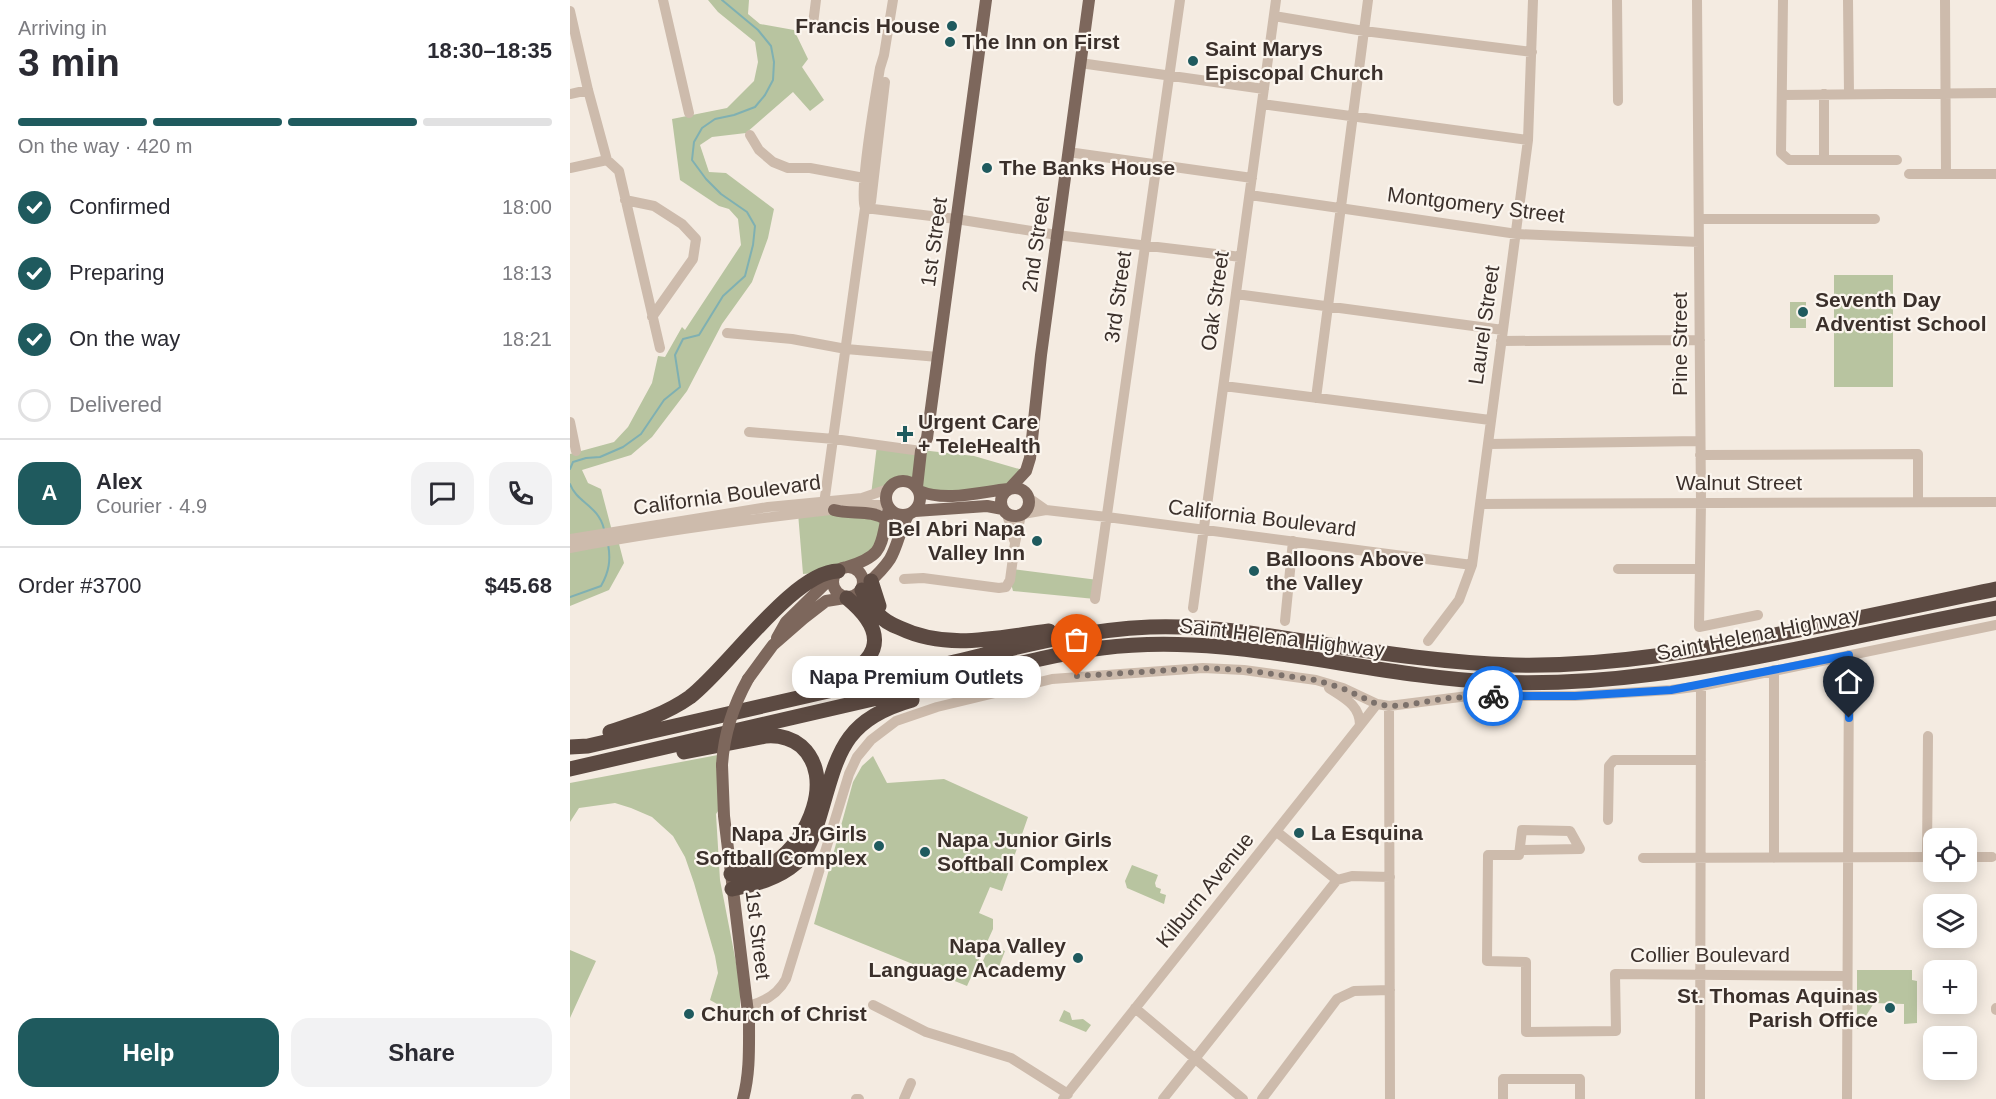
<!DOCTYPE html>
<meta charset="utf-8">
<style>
:root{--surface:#fff;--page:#f2f2f3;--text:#2b2b33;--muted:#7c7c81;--line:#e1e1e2;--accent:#1f5a5e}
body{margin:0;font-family:Helvetica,sans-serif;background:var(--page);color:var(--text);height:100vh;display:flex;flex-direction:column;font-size:22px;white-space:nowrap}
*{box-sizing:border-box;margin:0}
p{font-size:20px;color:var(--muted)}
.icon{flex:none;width:33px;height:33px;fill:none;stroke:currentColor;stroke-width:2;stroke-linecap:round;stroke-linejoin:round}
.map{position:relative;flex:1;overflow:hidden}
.drawer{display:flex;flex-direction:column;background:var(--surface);width:570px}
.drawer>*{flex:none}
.fabs{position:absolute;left:1353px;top:828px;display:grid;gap:12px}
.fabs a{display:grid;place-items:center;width:54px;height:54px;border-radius:12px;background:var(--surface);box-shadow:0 3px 15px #0003;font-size:30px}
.pin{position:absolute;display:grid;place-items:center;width:51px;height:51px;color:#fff;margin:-62px -26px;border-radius:50% 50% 50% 0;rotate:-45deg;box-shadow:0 0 6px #0007}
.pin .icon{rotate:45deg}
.courier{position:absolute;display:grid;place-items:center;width:60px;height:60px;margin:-30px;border:4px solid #1a73e8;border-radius:50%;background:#fff;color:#222;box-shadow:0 2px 8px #0007}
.bubble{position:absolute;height:42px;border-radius:18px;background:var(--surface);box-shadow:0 3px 15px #0003;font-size:20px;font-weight:700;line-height:42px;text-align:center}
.headline em{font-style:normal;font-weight:700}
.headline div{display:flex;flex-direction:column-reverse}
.headline{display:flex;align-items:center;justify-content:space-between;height:102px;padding:0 18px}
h1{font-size:39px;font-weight:700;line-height:45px}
.bar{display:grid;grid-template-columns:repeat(4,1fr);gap:9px 6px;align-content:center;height:72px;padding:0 18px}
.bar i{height:8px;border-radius:4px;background:var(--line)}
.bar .on{background:var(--accent)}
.bar p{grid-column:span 4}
.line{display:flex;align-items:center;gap:15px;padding:0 18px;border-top:2px solid var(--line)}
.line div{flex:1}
.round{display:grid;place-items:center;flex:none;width:63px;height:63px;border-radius:18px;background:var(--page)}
ol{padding:0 18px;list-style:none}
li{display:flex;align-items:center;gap:18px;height:66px}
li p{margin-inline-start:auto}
li .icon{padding:6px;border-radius:50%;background:var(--accent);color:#fff;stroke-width:4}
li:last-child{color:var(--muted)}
li i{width:33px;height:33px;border:3px solid var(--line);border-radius:50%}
.cta{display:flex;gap:12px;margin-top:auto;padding:12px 18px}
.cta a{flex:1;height:69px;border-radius:18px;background:var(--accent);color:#fff;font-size:24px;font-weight:700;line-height:69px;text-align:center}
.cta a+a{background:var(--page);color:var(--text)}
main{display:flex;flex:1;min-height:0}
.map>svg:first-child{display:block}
</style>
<main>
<section class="drawer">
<div class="headline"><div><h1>3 min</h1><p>Arriving in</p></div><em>18:30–18:35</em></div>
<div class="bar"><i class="on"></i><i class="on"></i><i class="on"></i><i></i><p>On the way · 420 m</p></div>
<ol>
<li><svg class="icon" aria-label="check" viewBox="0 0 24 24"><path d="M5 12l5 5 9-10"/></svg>Confirmed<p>18:00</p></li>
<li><svg class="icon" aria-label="check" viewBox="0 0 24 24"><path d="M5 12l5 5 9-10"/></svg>Preparing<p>18:13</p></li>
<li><svg class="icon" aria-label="check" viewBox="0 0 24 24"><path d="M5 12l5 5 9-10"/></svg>On the way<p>18:21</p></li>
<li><i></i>Delivered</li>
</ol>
<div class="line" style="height:108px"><b class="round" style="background:var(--accent);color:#fff">A</b><div><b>Alex</b><p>Courier · 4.9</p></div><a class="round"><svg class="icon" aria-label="chat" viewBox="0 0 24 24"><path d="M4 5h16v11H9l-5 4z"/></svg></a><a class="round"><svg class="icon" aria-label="phone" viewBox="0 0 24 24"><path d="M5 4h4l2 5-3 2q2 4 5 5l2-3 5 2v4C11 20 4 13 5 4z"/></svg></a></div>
<div class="line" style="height:78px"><div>Order #3700</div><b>$45.68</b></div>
<div class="cta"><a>Help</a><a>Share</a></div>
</section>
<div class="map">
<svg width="1426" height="1099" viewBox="0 0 1426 1099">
<rect width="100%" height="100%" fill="#f4ebe1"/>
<path fill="#b8c4a0" d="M138 0H179L178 14 190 24 224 30 238 59 232 67 254 100 240 111 223 92 176 133 142 137 130 145 139 172 156 173 204 209 198 238 182 282 152 324 117 391 82 437 61 455 12 470 18 483 31 489 42 531 0 539V454L44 442 58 427 82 383 88 356 95 357 112 327 115 330 171 245 168 219 159 209 149 206 110 180 102 119 157 108 184 81 188 62 185 42 148 12Z
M1264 275H1323V387H1264Z
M1220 302H1236V328H1220Z
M307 445 404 456 456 471 440 489 373 496 337 481C327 480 325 484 318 489 313 492 306 493 301 495Z
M228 513 310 515V548L257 572 233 574Z
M48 540 54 563 39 590 0 606V549Z
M442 569 528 580 525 599 443 591 440 580Z
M153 754V804L146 814 150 880 170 983V1008L156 1009 140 1000 148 973 145 956 124 883 115 857 103 836 82 817 61 808 45 803 9 808 0 822V783Z
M303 756 317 783 374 779 458 817 432 891 420 887 409 913 423 919V929L397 986 244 924 283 782 292 766Z
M562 865 588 875 585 883 586 887 591 889 590 893 596 895 594 904 557 888 555 881Z
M420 946 435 951 427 972 411 965Z
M0 950 26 961 0 1018Z
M1287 970H1342V980L1347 981V1023L1334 1024V1004L1304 1003 1294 1019V1029H1287Z
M494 1010 500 1013 502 1020 513 1019 521 1025 516 1032 489 1021Z"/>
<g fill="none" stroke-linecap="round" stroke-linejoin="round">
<path stroke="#7fb0b2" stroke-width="2" d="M0 469 3 462 16 458 30 457 53 447 71 434 94 400 110 387 105 355 113 339 129 335 153 296 175 276 183 245 185 226 177 212 151 194 136 179 122 160 124 142 132 128 145 119 164 115 185 107 195 95 203 80 204 62 201 46 188 30 152 0
M0 484C7 503 28 505 34 529
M0 597 31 586C39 572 41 560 38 544"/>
<path stroke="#cdbbac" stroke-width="10" d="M93 0 119 113
M1047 0 1048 101
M1127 0 1131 503 1129 627 1188 615
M1213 0 1211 153 1219 160H1327
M1278 0 1279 94
M1375 0 1376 174
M0 11 18 90 37 160 49 171 90 348
M704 16 794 31 962 52
M243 24 246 0
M510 63 694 89
M0 94 18 90
M1254 94V160
M1212 95 1426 93
M692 104 958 140
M180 135 189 150 203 162 218 168H240L294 178
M498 152 682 178
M0 168 37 160
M1339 174H1426
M680 195 947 234 1129 242
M55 200 84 206 112 224 126 239 123 259 82 317
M295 208 386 219 487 235 671 257
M295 208 301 202 315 82
M1129 219H1305
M666 294 933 330
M157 333 222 339 276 349 368 357
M931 341 1130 340
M654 386 920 420
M746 398 798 0
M0 422 6 451
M179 432 264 439 351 451
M918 444 1130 441
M1130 455 1348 454V501
M459 498 476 510
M911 504 1426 502
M276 508 300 505H317
M253 511 295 208C288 192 306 92 310 68L314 55 323 0
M437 514 444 540
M453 514 476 510 537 517 902 565
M0 539 198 507 292 498 318 489
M0 548C86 532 173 520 260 510
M1048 569H1130
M334 579 353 578 429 588 436 587 440 580 445 543 451 515
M525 599 610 0
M623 608 706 0
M715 621 723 541
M858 641 889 600 902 565 958 140 963 0
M1204 670V858
M759 688C774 698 790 705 790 725
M819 706 820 1099
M1038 820 1039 766 1044 760H1131
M707 832 767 880 782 876 820 877
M950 850 1010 849 1000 831 952 830 949 855H918L917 961 956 962V1032L1046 1031 1045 974 1277 976
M1357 857 1358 736
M1396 857H1422
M1073 858 1364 857
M303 1005 356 1032 441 1058 498 1094
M178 1006C194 1002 208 994 216 979L279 774 287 757 301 740 326 721 367 707 482 679 633 668 674 670 746 680 773 688 807 704 819 706 898 696H1005L1101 690 1131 686 1426 625
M565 1008 673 1099
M1426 1010V1008
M286 1099H289
M334 1099 341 1083
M493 1099C598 967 703 836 807 704
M593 1099 767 880
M692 1099 767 999 784 991 820 990
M933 1099V1079H1010V1099
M1130 1099 1131 686
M1277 1099 1279 655"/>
<path stroke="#7d675c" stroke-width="12" d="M316 498a17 17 0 1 1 34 0a17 17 0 1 1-34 0Z
M347 487 351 451 357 438 416 0
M431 502a14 14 0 1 1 28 0a14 14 0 1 1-28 0Z
M440 488 456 471 460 458 471 355 519 0
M349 491C376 502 410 492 438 489
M264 510C282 515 301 509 317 520
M345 511 417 506 433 509
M263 582a15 15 0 1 1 30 0a15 15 0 1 1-30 0Z
M277 567C318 554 309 544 319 509
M294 587C304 578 313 570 320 559 328 545 330 529 338 515
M207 638 216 622 265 574
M178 679 203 645 234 618 256 601 275 598
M152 765 154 816 179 1021C179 1047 180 1074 173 1099"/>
<path stroke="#5c4a42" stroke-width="15" d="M301 581 309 606
M292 590C296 598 300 607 307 613 313 620 322 625 330 628 378 651 429 637 479 631
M254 682C307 667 324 637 277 598
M40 732C68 723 96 714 120 697 158 668 223 572 268 571
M0 747 18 746C130 720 242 695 355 669 429 652 504 630 580 627 636 625 690 634 745 643 811 653 877 663 944 665 1041 667 1134 650 1229 630 1295 617 1360 603 1426 589
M114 752 196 736C209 735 221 738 231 746 266 777 238 841 205 862 192 870 176 872 161 874
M0 769C118 742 236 714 355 687 413 674 473 655 532 648 662 631 794 676 923 682 1033 687 1134 668 1241 646 1302 633 1364 620 1426 608
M162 889C185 884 208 879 226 863 238 851 244 834 249 818 268 755 271 720 342 700"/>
<path stroke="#7d675c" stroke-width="12" d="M152 765C154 734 163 706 178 679"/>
</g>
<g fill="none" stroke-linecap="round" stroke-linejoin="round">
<path stroke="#7c716b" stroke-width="6" stroke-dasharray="0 10.8" d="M507 676 633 668 674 670 746 680 772 688 807 704 819 706 836 705 878 698 923 696"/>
<path stroke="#1a73e8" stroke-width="8" d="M923 696H1005L1101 690 1279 655V718"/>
</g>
<g fill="#1f5a5e" stroke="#fbf5ee" stroke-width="2">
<circle cx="382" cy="26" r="6"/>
<circle cx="380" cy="42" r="6"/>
<circle cx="623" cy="61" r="6"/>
<circle cx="417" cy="168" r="6"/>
<circle cx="1233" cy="312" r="6"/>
<path d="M332 425h6v6h6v6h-6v6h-6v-6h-6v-6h6z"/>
<circle cx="467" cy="541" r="6"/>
<circle cx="684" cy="571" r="6"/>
<circle cx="729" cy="833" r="6"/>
<circle cx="309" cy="846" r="6"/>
<circle cx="355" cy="852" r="6"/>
<circle cx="508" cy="958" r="6"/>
<circle cx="1320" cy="1008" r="6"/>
<circle cx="119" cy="1014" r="6"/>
</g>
<g text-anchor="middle" stroke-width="4.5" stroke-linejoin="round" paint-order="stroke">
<g font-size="21" font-weight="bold" fill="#3b302b" stroke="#fbf5ee" text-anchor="start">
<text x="370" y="33" text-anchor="end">Francis House</text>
<text x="392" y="49">The Inn on First</text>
<text x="635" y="56">Saint Marys<tspan x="635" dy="24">Episcopal Church</tspan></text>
<text x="429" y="175">The Banks House</text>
<text x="1245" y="307">Seventh Day<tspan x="1245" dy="24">Adventist School</tspan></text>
<text x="348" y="429">Urgent Care<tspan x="348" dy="24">+ TeleHealth</tspan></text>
<text x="455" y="536" text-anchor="end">Bel Abri Napa<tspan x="455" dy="24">Valley Inn</tspan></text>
<text x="696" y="566">Balloons Above<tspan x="696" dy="24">the Valley</tspan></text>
<text x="741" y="840">La Esquina</text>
<text x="297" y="841" text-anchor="end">Napa Jr. Girls<tspan x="297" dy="24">Softball Complex</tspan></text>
<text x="367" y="847">Napa Junior Girls<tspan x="367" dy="24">Softball Complex</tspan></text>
<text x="496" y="953" text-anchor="end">Napa Valley<tspan x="496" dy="24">Language Academy</tspan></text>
<text x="1308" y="1003" text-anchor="end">St. Thomas Aquinas<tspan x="1308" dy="24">Parish Office</tspan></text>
<text x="131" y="1021">Church of Christ</text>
</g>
<g font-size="21" fill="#3b302b" stroke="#fbf5ee">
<text transform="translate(906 205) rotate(7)" y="7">Montgomery Street</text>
<text transform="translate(364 242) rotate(-82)" y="7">1st Street</text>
<text transform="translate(466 244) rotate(-82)" y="7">2nd Street</text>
<text transform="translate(548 297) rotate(-82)" y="7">3rd Street</text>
<text transform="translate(645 301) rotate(-82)" y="7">Oak Street</text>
<text transform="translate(914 325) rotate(-82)" y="7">Laurel Street</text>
<text transform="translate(1110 344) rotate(-90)" y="7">Pine Street</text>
<text x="1169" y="490">Walnut Street</text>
<text transform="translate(157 495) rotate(-8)" y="7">California Boulevard</text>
<text transform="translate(692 518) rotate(7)" y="7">California Boulevard</text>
<text transform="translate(1188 634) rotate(-11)" y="7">Saint Helena Highway</text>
<text transform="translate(712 638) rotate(7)" y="7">Saint Helena Highway</text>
<text transform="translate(635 890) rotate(-51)" y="7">Kilburn Avenue</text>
<text transform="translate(188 935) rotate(83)" y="7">1st Street</text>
<text x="1140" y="962">Collier Boulevard</text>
</g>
</g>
</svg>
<div class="fabs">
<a><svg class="icon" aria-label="locate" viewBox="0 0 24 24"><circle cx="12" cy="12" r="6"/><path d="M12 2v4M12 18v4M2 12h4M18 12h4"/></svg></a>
<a><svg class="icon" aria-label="layers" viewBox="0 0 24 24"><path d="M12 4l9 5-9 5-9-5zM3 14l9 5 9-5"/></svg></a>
<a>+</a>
<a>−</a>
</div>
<div class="pin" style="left:507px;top:676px;background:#ea580c"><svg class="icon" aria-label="bag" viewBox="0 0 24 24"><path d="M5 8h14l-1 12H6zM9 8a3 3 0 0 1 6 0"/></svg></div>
<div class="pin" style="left:1279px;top:718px;background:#1f2937"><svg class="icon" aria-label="home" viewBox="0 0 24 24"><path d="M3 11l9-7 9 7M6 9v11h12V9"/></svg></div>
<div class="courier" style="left:923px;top:696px"><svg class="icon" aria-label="bike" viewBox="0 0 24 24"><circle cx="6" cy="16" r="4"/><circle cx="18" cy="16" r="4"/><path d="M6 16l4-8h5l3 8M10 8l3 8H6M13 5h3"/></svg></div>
<div class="bubble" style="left:222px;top:656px;width:249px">Napa Premium Outlets</div>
</div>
</main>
